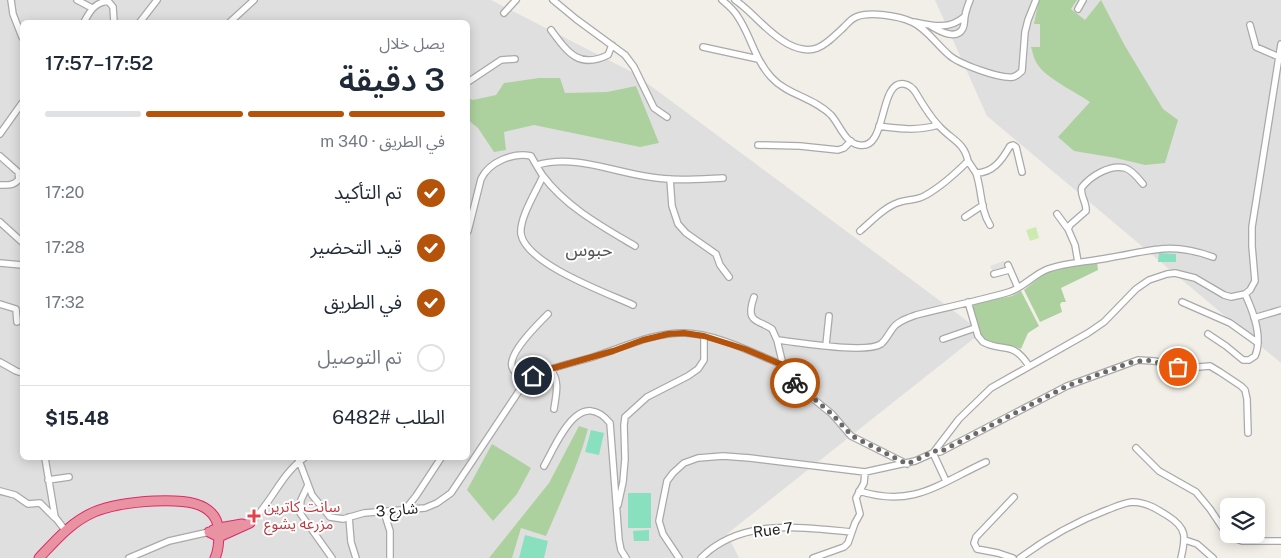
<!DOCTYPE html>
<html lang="ar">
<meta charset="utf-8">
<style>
:root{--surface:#fff;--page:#f6f6f7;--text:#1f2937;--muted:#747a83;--line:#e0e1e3;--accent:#b45309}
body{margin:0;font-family:"Public Sans","Noto Sans Arabic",sans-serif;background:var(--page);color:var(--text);direction:rtl;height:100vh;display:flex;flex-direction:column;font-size:19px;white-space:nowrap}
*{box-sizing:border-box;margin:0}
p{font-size:16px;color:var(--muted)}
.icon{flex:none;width:28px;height:28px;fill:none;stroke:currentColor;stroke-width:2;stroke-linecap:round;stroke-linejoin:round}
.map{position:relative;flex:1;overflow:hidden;direction:ltr}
.drawer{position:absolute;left:20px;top:20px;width:450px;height:440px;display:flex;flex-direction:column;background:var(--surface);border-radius:8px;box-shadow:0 2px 12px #0003;direction:rtl}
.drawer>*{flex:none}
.tools{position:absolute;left:1220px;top:498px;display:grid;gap:10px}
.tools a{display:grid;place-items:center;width:45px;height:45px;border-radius:8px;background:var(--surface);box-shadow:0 2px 12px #0003;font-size:25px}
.pin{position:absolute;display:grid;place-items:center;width:42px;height:42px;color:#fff;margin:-21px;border:2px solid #fff;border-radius:50%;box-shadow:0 1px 5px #0007}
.courier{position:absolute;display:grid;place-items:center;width:50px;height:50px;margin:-25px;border:4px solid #b45309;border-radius:50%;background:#fff;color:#222;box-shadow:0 1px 6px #0007}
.overview em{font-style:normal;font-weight:600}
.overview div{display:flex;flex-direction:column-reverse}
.overview{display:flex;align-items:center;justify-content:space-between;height:85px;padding:0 25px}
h1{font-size:32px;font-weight:600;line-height:38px}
.bar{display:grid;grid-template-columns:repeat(4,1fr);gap:8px 5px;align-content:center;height:60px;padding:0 25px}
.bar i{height:6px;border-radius:4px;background:var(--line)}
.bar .active{background:var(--accent)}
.bar p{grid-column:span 4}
.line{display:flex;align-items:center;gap:12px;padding:0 25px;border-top:1px solid var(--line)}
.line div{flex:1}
ol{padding:0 25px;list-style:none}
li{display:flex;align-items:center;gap:15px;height:55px}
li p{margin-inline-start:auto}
li .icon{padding:5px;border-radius:50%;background:var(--accent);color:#fff;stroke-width:4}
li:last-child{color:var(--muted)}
li i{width:28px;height:28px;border:2px solid var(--line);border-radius:50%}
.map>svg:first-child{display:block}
</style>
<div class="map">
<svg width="1281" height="558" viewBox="0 0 1281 558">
<rect width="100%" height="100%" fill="#f2efe9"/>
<path fill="#e0dfdf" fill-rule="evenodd" d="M0 0H491L632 72 982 332 727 534 739 558H0ZM22 22H468V458H22Z
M935 0H1281V363L987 116Z"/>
<path fill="#cdebb0" d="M1036 227 1039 238 1030 241 1026 230Z"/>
<path fill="#add19e" d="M1039 0H1077L1071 9 1085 20 1101 0 1125 46 1163 109 1178 120 1165 163 1145 165 1116 158 1074 151 1058 137 1090 102C1077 93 1046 78 1038 65 1034 60 1033 53 1031 47H1040V24H1034Z
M539 78H560L565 93 607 92 636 86 659 143 640 147 534 125 504 132 506 150 494 152 478 128 468 120V98L473 100 496 95 504 83Z
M1097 261 1098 270 1061 288 1066 302H1062L1060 304 1062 312 1040 322 1024 290 1045 273 1074 263Z
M1021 291 1039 326 1028 333 1021 349C1011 344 1000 345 989 341 976 335 975 316 972 304L1012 296Z
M579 426 588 429C578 466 561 501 546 536L521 528 512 558H489L549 483Z
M492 444 531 468 517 494 493 521 467 490Z"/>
<path fill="#88e0be" d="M1159 253 1176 254V262H1158Z
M591 430 604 433 599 455 585 452Z
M628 493H651V528H628Z
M649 530V541H634L633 531Z
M525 535 548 541 544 558H519Z"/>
<path fill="#e2e2e2" d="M1004 261 1006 267 993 272 990 266Z"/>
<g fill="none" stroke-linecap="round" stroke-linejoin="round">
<g stroke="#a9a9a9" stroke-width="8">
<path id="minor" d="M11 0 13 14 22 37
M77 0 92 8
M553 0 576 19 625 55 634 67 654 108 667 117
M722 0C728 5 734 10 738 17 751 36 754 58 771 77 787 95 813 97 831 115 840 125 845 143 859 145 888 151 878 80 904 84 910 85 913 88 916 93 923 105 930 117 940 127 952 140 964 142 968 161 955 174 942 186 926 195 917 201 907 199 897 203 883 208 871 222 860 231
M735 0C754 13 767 33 788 44 815 58 826 44 844 27 847 24 851 19 856 17 869 11 899 16 912 22 926 28 937 45 949 55 959 64 1000 79 1013 77 1017 76 1019 74 1022 71L1025 32 1028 20 1036 0
M1078 9 1083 0
M504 13 516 0
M84 22C90 11 94 3 108 1L113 7 114 22
M140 22 157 0
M230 22 254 0
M914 22C933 26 949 30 964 17
M1250 25 1256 47 1279 57
M931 26C939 31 957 41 963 28 965 24 964 20 965 16 966 10 968 5 970 0
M551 30C568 53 579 69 608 55L612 45
M703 47 758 59
M468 82 501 60 515 59
M879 126C899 129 918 131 938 125
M0 134 22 103
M758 145 800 146 838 150 844 148 851 141
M0 156 18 172 19 179C14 186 8 185 0 185
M968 161 976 173C993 173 1002 160 1010 146L1013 145 1016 147 1022 172
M537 165C574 154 613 172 650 177 674 181 699 179 723 178
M976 173C982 190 980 209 990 225
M543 176C537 190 519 218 521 234 526 264 607 293 633 305
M670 179 672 206 678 224 686 233 716 254 720 265 729 277
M1057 214 1068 229
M965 217 983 205
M0 222 22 242
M468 231 481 179C489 162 513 152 531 156 535 163 539 170 543 176 566 207 603 227 635 246
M1078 262 1075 245 1068 229 1070 225 1086 211C1087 202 1079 195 1082 187 1091 176 1110 164 1125 168 1132 170 1138 178 1143 184
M0 263 22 265
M1008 265 1018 288
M994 274 1009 270
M754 297C745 323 757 319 772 329L777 340
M968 302 978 336 983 342C1005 353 1012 340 1029 366
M1182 302 1230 323 1258 343
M0 304 16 309 17 322
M1254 318 1281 310
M1208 334 1226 346 1243 360H1249L1255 356C1263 338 1253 311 1245 294
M943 339 975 328
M826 345 829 316
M0 362 16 371 22 373
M551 370C560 381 556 395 554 409
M525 382C520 378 514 373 512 367 508 353 538 324 548 314
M1136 448 1159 471 1196 492 1210 509 1228 536 1242 541H1281
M935 451 940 452 1067 386 1138 360 1154 361 1188 368 1210 366 1220 372 1241 386 1245 390 1247 399 1248 433
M933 453 946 481
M45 458 55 517 65 530
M298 458 312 495 330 517 343 519 364 513 425 508 437 503 451 493 525 382C544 368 570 364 593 357 622 348 653 332 685 333 717 334 753 353 783 365
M907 464 851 436 832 414 795 384 783 365 777 340C798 342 865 354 881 344 886 340 889 333 893 328 898 321 908 318 916 315 947 307 978 301 1009 292 1023 288 1034 274 1048 269 1067 262 1089 262 1108 258 1151 251 1170 241 1213 257
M544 466C557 443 579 386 610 423L619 540 621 550 626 558
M48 480 69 477
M308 485 301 500 300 513 332 558
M0 491 15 495 28 504 40 503 55 518
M859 491C914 508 938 484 986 462
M618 505 623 482 625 459 624 425 625 417 647 397 688 376 698 369 704 360V336
M404 511 416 496 441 458
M384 512 390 531V558
M349 517 351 542 356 558
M250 523C271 504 281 474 304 458
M1185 540 1197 544 1213 558
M129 558 169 541 209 532
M679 558 663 534 659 521 667 481 673 473 684 463 698 458 723 456 750 458 865 472 915 461 933 453 959 419 991 388 1088 333 1104 322 1136 289 1149 280 1167 274 1175 273 1195 278 1224 295 1231 297 1245 294 1250 290 1255 281 1252 246V227L1281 44
M701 558C740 518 801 527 851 532
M813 558 844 547 848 543 855 523 860 514 856 498 864 483 865 472
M1013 558 998 553 977 549 974 543 976 537 1014 497
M1020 558C1047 538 1075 522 1107 510 1115 507 1123 503 1132 502 1146 502 1157 509 1168 516 1187 528 1186 537 1181 558"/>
</g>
<g stroke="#dc2a67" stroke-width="11">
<path id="highway" d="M213 530 219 528 242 524
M209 532 219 537 250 523
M39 558C56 540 71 522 94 512 114 504 134 502 154 501 179 500 217 499 219 532 219 540 219 550 215 558"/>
</g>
<use href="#minor" stroke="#fff" stroke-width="5.5"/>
<use href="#highway" stroke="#e892a2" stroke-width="9"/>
</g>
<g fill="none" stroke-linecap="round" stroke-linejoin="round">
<path stroke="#6b6a68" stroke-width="5" stroke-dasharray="0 9" d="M795 383 832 414 852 436 907 464 935 451 940 452 1067 386 1132 362 1146 360 1178 367"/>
<path stroke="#b45309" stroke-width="6" d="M533 376 543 371 613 351 643 340 668 334 684 333 704 336 745 349 783 365 795 383"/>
</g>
<path fill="#e0444e" stroke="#fff" stroke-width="2" d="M251.5 508.5h5v5h5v5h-5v5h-5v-5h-5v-5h5z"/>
<g text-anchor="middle" stroke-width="4" stroke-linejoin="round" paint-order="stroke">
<g font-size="15" fill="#be3a42" stroke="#fff" text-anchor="start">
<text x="264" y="512">سانت كاترين<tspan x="264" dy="17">مزرعه يشوع</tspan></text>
</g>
<g font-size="15" fill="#222" stroke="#fff">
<text transform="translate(397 510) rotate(-5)" y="5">شارع 3</text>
<text transform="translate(773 530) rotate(-7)" y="5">Rue 7</text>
</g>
<g font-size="18" fill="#555" stroke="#fff">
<text x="589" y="256">حبوس</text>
</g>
</g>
</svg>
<div class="tools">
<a><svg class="icon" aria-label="layers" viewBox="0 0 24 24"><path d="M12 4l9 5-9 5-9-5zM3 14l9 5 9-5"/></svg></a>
</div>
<div class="pin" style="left:1178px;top:367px;background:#ea580c"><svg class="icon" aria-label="bag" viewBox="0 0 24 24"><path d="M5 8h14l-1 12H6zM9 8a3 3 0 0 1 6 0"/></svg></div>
<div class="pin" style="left:533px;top:376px;background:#1f2937"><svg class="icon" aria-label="home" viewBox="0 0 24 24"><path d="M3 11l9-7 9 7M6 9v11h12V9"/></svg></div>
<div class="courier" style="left:795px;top:383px"><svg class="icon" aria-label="bike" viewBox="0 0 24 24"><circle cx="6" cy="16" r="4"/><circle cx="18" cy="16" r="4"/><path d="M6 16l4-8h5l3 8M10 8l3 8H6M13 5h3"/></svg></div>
<section class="drawer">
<div class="overview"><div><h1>3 دقيقة</h1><p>يصل خلال</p></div><em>17:52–17:57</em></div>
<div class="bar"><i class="active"></i><i class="active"></i><i class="active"></i><i></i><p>في الطريق · 340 m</p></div>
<ol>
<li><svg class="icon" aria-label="check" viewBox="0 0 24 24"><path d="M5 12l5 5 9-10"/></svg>تم التأكيد<p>17:20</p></li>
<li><svg class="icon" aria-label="check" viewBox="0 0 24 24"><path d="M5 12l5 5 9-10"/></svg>قيد التحضير<p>17:28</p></li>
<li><svg class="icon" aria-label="check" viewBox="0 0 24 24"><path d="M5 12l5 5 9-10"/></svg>في الطريق<p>17:32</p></li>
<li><i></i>تم التوصيل</li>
</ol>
<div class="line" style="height:65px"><div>الطلب #6482</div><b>$15.48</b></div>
</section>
</div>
